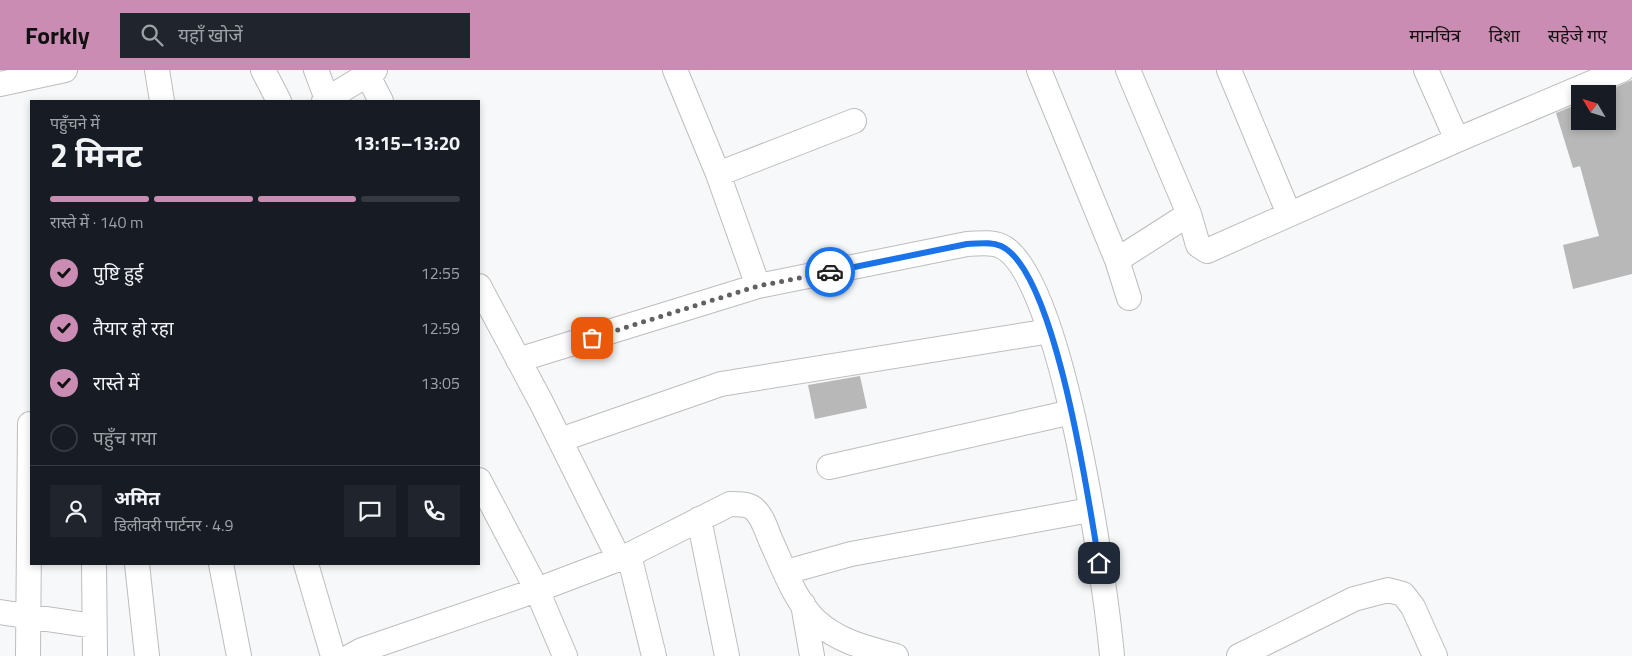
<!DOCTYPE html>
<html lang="hi">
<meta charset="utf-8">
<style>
:root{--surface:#171b24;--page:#20242c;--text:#f1f3f6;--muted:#9ea1a6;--line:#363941;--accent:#ca8cb2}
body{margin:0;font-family:"Titillium Web","Noto Sans Devanagari",sans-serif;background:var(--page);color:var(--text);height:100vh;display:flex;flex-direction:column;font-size:19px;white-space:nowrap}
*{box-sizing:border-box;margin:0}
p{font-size:16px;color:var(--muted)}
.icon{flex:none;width:28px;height:28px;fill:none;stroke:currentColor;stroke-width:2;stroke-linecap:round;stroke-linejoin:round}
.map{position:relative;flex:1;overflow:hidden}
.side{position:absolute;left:30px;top:30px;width:450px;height:465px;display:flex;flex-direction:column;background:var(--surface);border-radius:0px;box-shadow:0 2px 8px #0003}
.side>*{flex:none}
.needle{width:32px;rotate:308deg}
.fabs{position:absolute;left:1571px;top:15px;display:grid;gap:10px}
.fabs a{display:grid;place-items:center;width:45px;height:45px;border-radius:0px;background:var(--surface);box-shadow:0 2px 8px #0003;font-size:25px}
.pin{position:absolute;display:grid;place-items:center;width:42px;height:42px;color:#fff;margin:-21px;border-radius:10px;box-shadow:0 2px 8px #0006}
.courier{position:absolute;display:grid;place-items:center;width:50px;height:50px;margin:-25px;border:4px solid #1a73e8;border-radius:50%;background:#fff;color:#222;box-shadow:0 1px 6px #0007}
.overview em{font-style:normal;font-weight:700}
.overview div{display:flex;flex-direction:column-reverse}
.overview{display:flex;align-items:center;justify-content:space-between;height:85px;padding:0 20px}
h1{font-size:32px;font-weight:700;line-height:38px}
.bar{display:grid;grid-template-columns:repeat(4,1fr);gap:8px 5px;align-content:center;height:60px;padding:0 20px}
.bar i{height:6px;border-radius:4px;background:var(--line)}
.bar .active{background:var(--accent)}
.bar p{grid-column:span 4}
.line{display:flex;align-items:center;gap:12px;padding:0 20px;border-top:1px solid var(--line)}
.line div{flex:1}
.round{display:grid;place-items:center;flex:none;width:52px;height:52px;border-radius:0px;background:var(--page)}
ol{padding:0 20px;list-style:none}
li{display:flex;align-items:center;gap:15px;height:55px}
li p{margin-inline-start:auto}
li .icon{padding:5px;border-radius:50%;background:var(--accent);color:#111;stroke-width:4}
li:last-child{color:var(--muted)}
li i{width:28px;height:28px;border:2px solid var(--line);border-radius:50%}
header{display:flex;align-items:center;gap:30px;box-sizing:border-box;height:70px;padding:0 25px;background:var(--accent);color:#111}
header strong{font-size:24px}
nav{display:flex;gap:28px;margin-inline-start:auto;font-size:18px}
.search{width:350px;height:45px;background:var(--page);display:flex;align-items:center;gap:12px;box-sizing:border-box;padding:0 18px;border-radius:0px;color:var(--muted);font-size:19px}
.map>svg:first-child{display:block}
</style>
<header>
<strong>Forkly</strong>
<div class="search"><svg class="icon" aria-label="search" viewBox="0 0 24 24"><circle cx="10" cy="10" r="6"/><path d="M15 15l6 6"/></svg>यहाँ खोजें</div>
<nav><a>मानचित्र</a><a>दिशा</a><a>सहेजे गए</a></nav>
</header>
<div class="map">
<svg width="1632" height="586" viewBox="0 0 1632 586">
<rect width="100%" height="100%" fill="#f7f8f9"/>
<path fill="#b8b8b9" d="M1632 10V204L1573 219 1563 175 1599 166 1580 96 1573 98 1556 43 1580 33V51H1608V24H1601Z
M860 306 867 338 815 349 808 315Z"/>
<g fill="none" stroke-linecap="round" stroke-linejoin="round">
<g stroke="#bdbdbe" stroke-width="26">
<path id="minor" d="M157 0 162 31
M263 0 279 31
M316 0 327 29
M675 0 718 104 758 216
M1039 0 1117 190 1129 228
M1128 0 1189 144 1198 175 1207 181 1457 70 1622 0
M1229 0 1289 144
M1426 0 1457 70
M367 4 381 31
M0 14 65 0
M324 31 375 0
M718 104 854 51
M1117 190 1189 144
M479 216 541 332 619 489
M518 290 758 216 967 174C978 174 990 171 1001 176 1062 203 1106 517 1112 586
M560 370 721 314 1050 261
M829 397 1072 342
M479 410 537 520 565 586
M699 449 727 586
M629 485 654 586
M94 494 95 586
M137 494 147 586
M221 494 239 586
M306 494 333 586
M786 502 851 484 1090 440
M803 534 812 586
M0 542 94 556
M28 586 30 354
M351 586 362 580 537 520 629 485 730 434C738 434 747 434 753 438 763 446 766 460 771 471 783 497 795 531 816 551 839 572 867 578 896 586
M1239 586 1354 529 1388 520 1403 524 1413 537 1435 586"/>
</g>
<use href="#minor" stroke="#fff" stroke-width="24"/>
</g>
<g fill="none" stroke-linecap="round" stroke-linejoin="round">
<path stroke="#606162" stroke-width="5" stroke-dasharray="0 9" d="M592 268 758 216 830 202"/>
<path stroke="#1a73e8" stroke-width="6" d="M830 202 967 174C978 174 990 171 1001 176 1056 201 1089 433 1099 493"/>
</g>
</svg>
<div class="fabs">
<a><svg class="needle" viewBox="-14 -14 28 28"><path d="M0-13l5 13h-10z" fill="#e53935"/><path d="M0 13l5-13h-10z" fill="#9ea1a6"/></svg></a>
</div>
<div class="pin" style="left:592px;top:268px;background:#ea580c"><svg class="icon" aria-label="bag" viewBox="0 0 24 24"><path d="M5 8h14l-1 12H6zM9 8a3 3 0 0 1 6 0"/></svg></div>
<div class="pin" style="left:1099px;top:493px;background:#1f2937"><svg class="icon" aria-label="home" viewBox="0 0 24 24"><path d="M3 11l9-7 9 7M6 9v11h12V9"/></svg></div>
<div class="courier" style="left:830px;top:202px"><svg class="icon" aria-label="car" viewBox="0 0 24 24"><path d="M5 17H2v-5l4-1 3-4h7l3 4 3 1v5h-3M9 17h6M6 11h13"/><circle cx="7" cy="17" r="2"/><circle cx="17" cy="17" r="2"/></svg></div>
<section class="side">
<div class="overview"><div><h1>2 मिनट</h1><p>पहुँचने में</p></div><em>13:15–13:20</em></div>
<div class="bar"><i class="active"></i><i class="active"></i><i class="active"></i><i></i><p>रास्ते में · 140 m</p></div>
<ol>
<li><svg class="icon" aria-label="check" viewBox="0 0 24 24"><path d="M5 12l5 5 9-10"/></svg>पुष्टि हुई<p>12:55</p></li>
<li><svg class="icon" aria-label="check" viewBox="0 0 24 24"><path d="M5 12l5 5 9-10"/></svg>तैयार हो रहा<p>12:59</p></li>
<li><svg class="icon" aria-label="check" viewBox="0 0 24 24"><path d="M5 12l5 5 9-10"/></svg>रास्ते में<p>13:05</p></li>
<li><i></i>पहुँच गया</li>
</ol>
<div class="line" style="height:90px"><a class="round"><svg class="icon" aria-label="person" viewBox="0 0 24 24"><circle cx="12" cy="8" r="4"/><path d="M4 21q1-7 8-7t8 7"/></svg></a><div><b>अमित</b><p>डिलीवरी पार्टनर · 4.9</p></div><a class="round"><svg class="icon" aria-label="chat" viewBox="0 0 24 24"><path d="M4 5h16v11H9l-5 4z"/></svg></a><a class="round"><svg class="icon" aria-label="phone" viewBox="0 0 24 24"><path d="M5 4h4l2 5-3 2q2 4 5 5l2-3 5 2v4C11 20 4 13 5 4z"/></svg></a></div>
</section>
</div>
